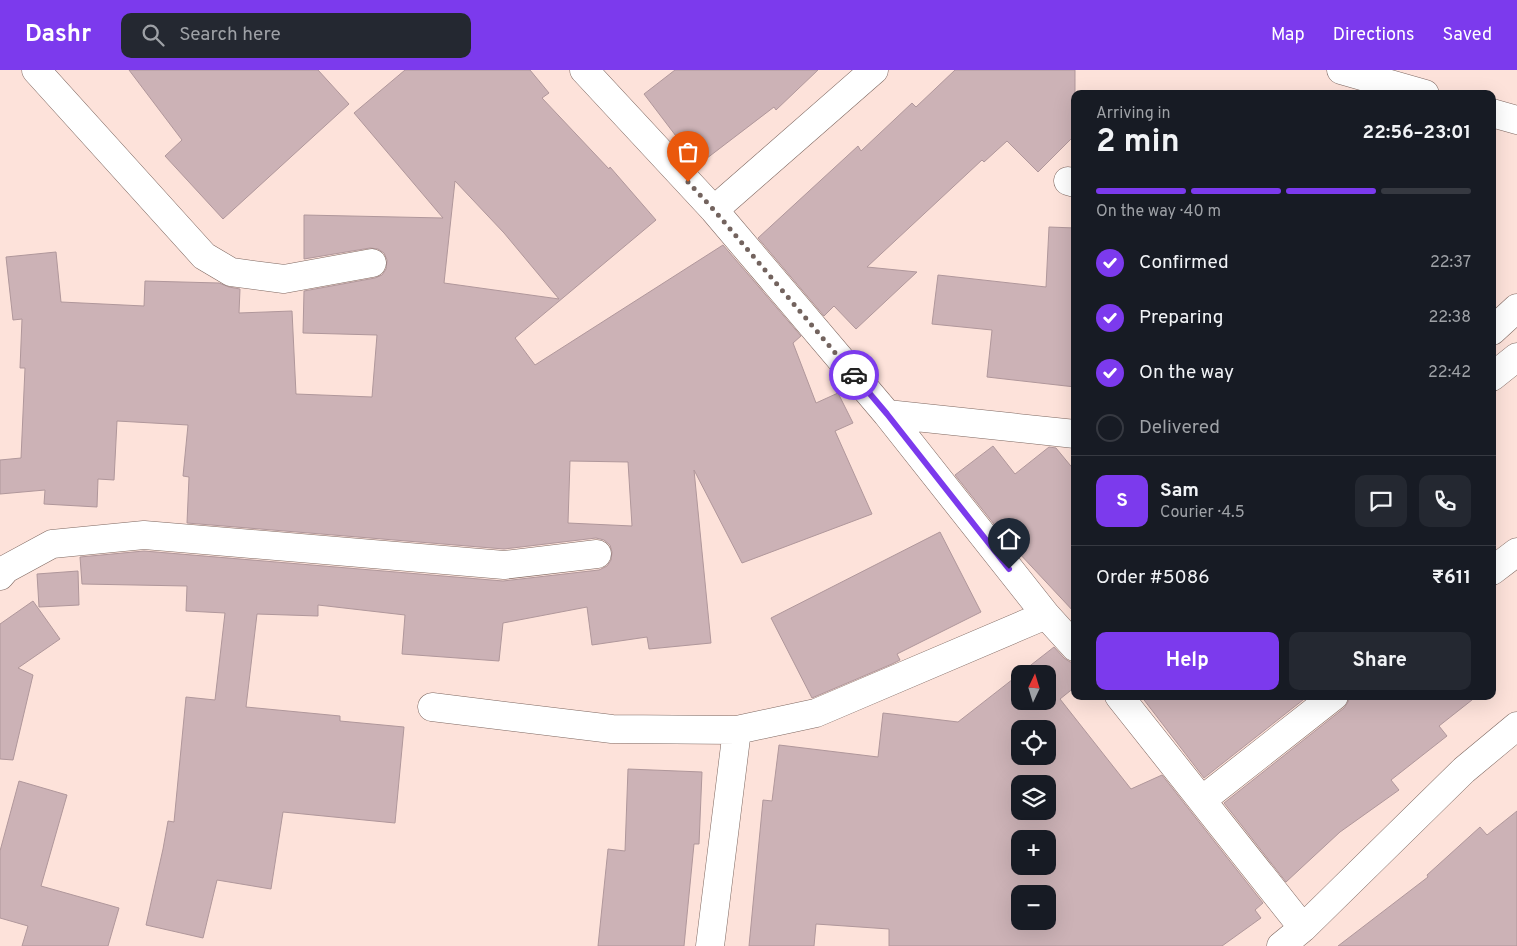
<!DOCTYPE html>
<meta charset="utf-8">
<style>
:root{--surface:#171b24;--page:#242831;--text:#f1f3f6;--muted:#9ea1a6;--line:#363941;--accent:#7c3aed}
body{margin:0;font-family:Overpass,sans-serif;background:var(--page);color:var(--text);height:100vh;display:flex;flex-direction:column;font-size:19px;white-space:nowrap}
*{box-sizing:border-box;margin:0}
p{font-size:16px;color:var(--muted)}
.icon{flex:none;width:28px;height:28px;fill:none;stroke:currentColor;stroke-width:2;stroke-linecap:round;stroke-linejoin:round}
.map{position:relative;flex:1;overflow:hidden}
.sheet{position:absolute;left:1071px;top:20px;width:425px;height:610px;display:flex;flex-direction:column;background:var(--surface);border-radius:10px;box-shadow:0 5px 20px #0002}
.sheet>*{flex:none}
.needle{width:32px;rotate:4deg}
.fabs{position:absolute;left:1011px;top:595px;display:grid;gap:10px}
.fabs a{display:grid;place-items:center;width:45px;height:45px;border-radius:10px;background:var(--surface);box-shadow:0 5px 20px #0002;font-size:25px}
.pin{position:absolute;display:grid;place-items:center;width:42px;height:42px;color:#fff;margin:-51px -21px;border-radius:50% 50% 50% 0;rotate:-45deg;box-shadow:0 0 5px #0007}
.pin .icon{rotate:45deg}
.courier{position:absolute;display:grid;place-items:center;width:50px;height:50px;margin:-25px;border:4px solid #7c3aed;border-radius:50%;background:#fff;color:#222;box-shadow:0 1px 6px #0007}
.summary em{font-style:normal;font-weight:700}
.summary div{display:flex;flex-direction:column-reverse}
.summary{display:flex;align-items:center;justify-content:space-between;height:85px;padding:0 25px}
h1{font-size:32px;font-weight:700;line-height:38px}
.bar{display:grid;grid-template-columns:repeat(4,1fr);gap:8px 5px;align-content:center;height:60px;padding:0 25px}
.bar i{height:6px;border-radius:4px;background:var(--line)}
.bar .active{background:var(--accent)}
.bar p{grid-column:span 4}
.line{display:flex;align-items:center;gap:12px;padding:0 25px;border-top:1px solid var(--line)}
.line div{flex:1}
.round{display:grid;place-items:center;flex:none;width:52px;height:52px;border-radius:10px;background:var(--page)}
ol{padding:0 25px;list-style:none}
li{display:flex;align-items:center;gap:15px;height:55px}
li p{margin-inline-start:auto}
li .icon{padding:5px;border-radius:50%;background:var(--accent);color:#fff;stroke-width:4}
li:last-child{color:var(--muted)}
li i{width:28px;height:28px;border:2px solid var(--line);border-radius:50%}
.cta{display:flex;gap:10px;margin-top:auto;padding:10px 25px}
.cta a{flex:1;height:58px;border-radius:10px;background:var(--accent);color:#fff;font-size:20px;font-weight:700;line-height:58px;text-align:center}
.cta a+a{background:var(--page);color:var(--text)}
header{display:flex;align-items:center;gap:30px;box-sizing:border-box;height:70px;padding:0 25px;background:var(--accent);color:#fff}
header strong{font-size:24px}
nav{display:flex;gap:28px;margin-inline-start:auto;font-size:18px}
.search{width:350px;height:45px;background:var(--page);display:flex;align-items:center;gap:12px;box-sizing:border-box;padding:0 18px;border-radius:10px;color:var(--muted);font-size:19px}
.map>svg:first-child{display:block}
</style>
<header>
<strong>Dashr</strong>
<div class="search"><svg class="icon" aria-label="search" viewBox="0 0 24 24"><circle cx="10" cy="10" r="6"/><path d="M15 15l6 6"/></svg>Search here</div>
<nav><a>Map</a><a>Directions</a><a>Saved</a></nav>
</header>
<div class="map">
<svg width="1517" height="876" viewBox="0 0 1517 876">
<rect width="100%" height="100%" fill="#fde2da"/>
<path fill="#ccb2b6" stroke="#b0979b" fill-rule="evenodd" d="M129 0H318L349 34 223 149 165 86 182 70Z
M405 0H530L549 23 542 28 609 99 610 97 656 150 515 268 535 295 723 175 801 266 793 273 816 333 838 323 853 353 835 361 872 444 742 493 694 400 711 573 649 579 647 567 592 575 587 537 503 553 499 591 402 584 405 545 318 535V546L257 544 246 637 340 646V651L404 657 395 753 283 742 271 819 217 810 203 868 146 855 163 779 168 751 174 752 186 627 215 630 225 543 186 541 187 516 82 514 80 487 144 481 503 511 599 500 607 496 611 490 612 482 610 475 604 470 596 468 504 479 187 453 189 407 183 406 188 355 117 351 114 410 98 409 97 437 44 434 45 420 0 424V390L21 388 25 298H20L22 249 13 250 6 187 56 182 61 232 144 236 145 211 219 213 229 217 240 219 239 243 292 241 296 324 372 327 377 265 303 263 304 221 375 208 382 205 386 199 387 190 384 183 378 179 370 178 304 189V145L443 148 354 43ZM455 111 504 163 559 229 444 213ZM570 391 628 392 632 456 568 453Z
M675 0H818L776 40 774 37 698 95 644 24Z
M955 0H1075V65L1038 102 1007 71 984 92 982 90 867 197 917 202 856 259 834 236 824 246 758 168 858 76 861 81 912 33 916 37Z
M1049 157 1075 158V317L987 307 992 260 932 254 938 205 1046 217Z
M993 376 1015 404 1049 377 1056 378 1075 401V543L1018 482 1017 483 955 405Z
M940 462 981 542 897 584 900 590 892 594 812 628 771 548Z
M78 501 79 535 39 537 37 504Z
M33 531 60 569 18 598 33 605 13 690 0 689V554Z
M1054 577 1064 588 1070 592H1075V617L1060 629 1131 719 1162 705 1263 833 1255 840 1261 848 1222 876H889V859L816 854 814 876H749L763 730 772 731 779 675 878 687 883 643 958 652ZM1020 604H1048V631H1020ZM1020 659H1048V686H1020ZM1020 714H1048V741H1020ZM1020 769H1048V796H1020ZM1020 824H1048V851H1020Z
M1141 626H1308L1204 708Z
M1349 626H1477L1439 656 1447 666 1391 710 1399 720 1340 762 1286 812 1224 733 1344 638 1348 632Z
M628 699 702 702 699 774H694L684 876H598L608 779 625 781Z
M19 711 67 725 41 816 119 838 108 876H22L28 856 0 848V781Z
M1517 741V876H1338L1428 807 1427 805 1480 757 1487 765Z"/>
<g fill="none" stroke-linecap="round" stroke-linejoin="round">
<g stroke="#7e6760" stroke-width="29">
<path id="minor" d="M36 0 204 186 231 202 284 209 372 193
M584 0 714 140 887 344 1046 545 1075 577
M1341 0 1425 24
M1492 43 1517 50
M1068 111 1075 113
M714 140 874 0
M1492 261 1517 238
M1492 307 1517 287
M887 344 1075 364
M1492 501 1517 482
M0 506 6 499 52 474 144 465 504 495 597 484
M1119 626 1303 858
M432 637 612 659 737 660 816 643 1046 545
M1202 730 1334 626
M710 876 737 660
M1281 876 1303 858 1464 700 1517 656"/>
</g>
<use href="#minor" stroke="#fff" stroke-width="28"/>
</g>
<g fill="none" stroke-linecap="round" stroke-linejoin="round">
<path stroke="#73635e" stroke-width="5" stroke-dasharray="0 9" d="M688 112 714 140 854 305"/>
<path stroke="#7c3aed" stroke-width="6" d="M854 305 887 344 1009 499"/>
</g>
</svg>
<div class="fabs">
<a><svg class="needle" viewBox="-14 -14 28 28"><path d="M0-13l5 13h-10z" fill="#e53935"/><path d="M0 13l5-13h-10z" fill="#9ea1a6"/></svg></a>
<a><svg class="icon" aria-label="locate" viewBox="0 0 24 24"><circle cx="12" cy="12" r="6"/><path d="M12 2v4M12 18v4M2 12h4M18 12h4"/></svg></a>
<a><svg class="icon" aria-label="layers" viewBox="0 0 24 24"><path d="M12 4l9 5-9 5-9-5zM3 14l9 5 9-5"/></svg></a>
<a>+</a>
<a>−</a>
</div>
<div class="pin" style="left:688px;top:112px;background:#ea580c"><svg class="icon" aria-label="bag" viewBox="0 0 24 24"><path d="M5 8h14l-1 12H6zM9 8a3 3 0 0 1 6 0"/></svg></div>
<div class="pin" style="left:1009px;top:499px;background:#1f2937"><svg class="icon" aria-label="home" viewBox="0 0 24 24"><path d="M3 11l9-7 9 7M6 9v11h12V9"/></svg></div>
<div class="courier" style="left:854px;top:305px"><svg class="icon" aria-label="car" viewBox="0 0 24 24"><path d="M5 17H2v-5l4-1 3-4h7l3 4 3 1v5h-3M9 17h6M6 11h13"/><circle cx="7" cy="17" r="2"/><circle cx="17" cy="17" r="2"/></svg></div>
<section class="sheet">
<div class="summary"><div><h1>2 min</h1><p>Arriving in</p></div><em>22:56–23:01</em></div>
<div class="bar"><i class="active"></i><i class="active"></i><i class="active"></i><i></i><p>On the way · 40 m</p></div>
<ol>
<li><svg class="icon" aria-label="check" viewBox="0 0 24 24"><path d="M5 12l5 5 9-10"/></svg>Confirmed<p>22:37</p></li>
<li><svg class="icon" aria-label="check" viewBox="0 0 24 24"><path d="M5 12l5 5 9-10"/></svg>Preparing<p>22:38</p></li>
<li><svg class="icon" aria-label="check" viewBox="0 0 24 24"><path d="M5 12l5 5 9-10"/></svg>On the way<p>22:42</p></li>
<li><i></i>Delivered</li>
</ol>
<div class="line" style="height:90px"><b class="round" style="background:var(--accent);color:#fff">S</b><div><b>Sam</b><p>Courier · 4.5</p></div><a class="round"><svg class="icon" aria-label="chat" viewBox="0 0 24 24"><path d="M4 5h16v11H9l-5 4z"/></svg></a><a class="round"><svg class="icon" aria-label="phone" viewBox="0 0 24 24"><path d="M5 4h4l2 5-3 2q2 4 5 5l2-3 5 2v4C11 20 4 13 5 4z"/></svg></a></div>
<div class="line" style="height:65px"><div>Order #5086</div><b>₹611</b></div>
<div class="cta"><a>Help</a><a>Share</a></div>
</section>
</div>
